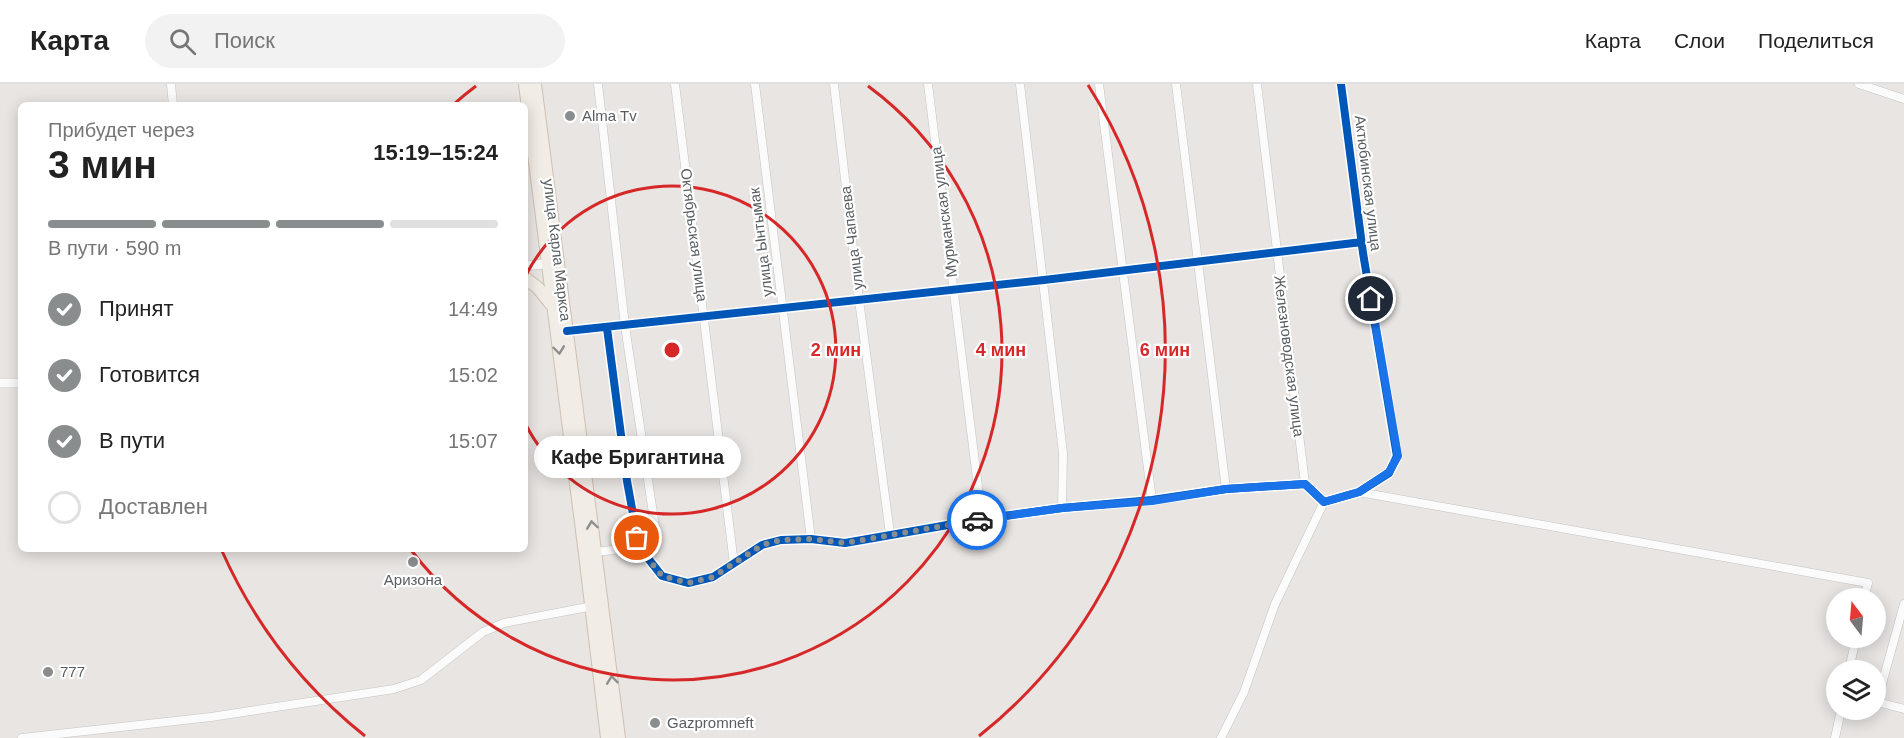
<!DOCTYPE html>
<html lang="ru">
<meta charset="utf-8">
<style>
:root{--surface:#fff;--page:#f2f2f2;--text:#222;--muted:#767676;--line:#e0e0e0;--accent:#8a8d8e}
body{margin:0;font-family:Helvetica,sans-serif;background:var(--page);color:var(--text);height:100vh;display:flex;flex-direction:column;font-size:22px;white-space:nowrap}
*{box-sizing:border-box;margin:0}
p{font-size:20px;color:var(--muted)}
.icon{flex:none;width:33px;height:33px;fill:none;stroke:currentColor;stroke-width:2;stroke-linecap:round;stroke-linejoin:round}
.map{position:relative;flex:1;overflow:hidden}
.side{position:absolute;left:18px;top:18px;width:510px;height:450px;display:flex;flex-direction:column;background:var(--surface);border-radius:9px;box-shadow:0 3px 15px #0003}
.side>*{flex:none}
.needle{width:39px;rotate:344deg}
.buttons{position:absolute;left:1826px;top:504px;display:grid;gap:12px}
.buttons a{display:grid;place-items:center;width:60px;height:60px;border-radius:50%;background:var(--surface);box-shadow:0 3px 15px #0003;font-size:30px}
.pin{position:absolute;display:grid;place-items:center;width:51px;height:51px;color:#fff;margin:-26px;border:3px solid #fff;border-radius:50%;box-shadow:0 2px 6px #0007}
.courier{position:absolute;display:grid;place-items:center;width:60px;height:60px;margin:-30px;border:4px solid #1a73e8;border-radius:50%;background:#fff;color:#222;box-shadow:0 2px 8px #0007}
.bubble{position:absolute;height:42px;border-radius:21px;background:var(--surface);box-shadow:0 3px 15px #0003;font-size:20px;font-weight:700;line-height:42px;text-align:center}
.head em{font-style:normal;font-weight:700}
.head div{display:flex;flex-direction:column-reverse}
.head{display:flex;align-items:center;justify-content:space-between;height:102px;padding:0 30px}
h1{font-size:39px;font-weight:700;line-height:45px}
.bar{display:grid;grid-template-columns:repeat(4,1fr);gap:9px 6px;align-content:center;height:72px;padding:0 30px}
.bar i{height:8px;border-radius:4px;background:var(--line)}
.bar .active{background:var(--accent)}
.bar p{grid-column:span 4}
ol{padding:0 30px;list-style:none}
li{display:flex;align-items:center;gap:18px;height:66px}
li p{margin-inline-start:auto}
li .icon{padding:6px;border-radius:50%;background:var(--accent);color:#fff;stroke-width:4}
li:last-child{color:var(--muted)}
li i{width:33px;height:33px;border:3px solid var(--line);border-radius:50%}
header{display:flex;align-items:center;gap:36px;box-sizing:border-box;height:84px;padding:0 30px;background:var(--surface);border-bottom:2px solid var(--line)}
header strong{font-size:28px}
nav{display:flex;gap:33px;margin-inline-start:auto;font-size:21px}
.search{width:420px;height:54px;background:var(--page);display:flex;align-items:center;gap:15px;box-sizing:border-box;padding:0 21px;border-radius:33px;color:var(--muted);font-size:22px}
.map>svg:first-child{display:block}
</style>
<header>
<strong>Карта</strong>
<div class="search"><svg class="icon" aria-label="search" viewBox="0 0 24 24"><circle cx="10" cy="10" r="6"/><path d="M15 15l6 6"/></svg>Поиск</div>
<nav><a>Карта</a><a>Слои</a><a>Поделиться</a></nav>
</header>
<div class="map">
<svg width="1904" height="654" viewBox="0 0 1904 654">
<rect width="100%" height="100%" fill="#e8e5e2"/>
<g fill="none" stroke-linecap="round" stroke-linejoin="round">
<g stroke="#c3c4c3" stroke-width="9">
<path id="minor" d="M171 0 173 21
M675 0 734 480
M755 0 811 455
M834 0 859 216 890 450
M928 0 982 435
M1020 0 1063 369 1062 424
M1099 0 1152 416
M1176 0 1226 405
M1257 0 1305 400
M1859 0 1904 15
M607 244 627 397 639 463 662 492 688 499 713 493 762 461 781 456 811 455 845 459 982 435 1062 424 1152 416 1226 405 1305 400 1324 418 1359 408 1389 389 1397 372 1363 169 1341 0
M567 247 1044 196 1362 158
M1359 408 1868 499 1864 514
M596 468 653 461 657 456 625 242 598 0
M1904 520 1877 618 1904 625
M1849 586 1856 554
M22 654 211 633 394 605 421 596 483 548 504 539 593 522
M1221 654 1244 608 1275 520 1324 418
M1835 654 1841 626"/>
</g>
<g stroke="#c3c4c3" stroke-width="10">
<path id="tertiary" d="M525 182 552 179
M0 299H21"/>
</g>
<g stroke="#d0c0b0" stroke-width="14">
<path id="primary" d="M525 0 585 470 607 654
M535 0 619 654
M525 194 538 204 551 220"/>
</g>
<use href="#minor" stroke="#fcfbfb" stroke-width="8"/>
<use href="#tertiary" stroke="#fcfbfb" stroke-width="9"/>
<use href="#primary" stroke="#f1ece5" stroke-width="12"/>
<g stroke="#fff" stroke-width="11">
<path id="cycleway" d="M607 244 627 397 639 463 662 492 688 499 713 493 762 461 781 456 811 455 845 459 982 435 1062 424 1152 416 1226 405 1305 400 1324 418 1359 408 1389 389 1397 372 1363 169 1341 0
M567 247 1044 196 1362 158"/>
</g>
<use href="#cycleway" stroke="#0057b8" stroke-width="8"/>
</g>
<defs><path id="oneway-chevron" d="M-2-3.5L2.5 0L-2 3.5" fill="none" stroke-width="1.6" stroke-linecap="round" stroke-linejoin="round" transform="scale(1.5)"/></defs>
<g stroke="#8e908f">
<use href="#oneway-chevron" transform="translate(559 266) rotate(83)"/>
<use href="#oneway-chevron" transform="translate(592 441) rotate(-98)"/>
<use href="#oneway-chevron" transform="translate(612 596) rotate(-97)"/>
</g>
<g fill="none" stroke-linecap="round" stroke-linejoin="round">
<path stroke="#8a8d8e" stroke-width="6" stroke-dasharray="0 10.8" d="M637 454 639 463 662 492 688 499 713 493 762 461 781 456 811 455 845 459 977 436"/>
<path stroke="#1a73e8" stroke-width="8" d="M977 436 1062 424 1152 417 1226 405 1305 400 1324 418 1359 408 1389 388 1398 372 1371 215"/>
</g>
<g fill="none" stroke="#d62828" stroke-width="3">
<path d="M525 193A164 164 0 1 1 525 339"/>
<path d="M454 20A329 329 0 0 1 476 2M868 2A329 329 0 1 1 411 466"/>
<path d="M365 652A493 493 0 0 1 222 467M1088 1A493 493 0 0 1 979 652"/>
</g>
<g fill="#8a8d8e" stroke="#fff" stroke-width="2">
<circle cx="570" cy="32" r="6"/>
<circle cx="413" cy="478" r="6"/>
<circle cx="48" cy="588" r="6"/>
<circle cx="655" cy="639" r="6"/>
</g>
<g text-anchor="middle" stroke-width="4.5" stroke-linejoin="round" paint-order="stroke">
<g font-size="15" fill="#585e60" stroke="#fff" text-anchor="start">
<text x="582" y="37">Alma Tv</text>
<text x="413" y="501" text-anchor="middle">Аризона</text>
<text x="60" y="593">777</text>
<text x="667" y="644">Gazpromneft</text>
</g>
<g font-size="15" fill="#585e60" stroke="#fff">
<text transform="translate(1368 99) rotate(83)" y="5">Актюбинская улица</text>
<text transform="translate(944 128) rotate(-97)" y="5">Мурманская улица</text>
<text transform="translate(694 151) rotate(83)" y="5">Октябрьская улица</text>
<text transform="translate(852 154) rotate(-97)" y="5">улица Чапаева</text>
<text transform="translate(761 158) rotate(-97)" y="5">улица Ынтымак</text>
<text transform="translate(557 166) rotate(83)" y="5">улица Карла Маркса</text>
<text transform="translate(1289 272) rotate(83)" y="5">Железноводская улица</text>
</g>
</g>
<circle cx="672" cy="266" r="9" fill="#d62828" stroke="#fff" stroke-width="3"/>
<g font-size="18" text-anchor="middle" font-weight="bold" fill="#d62828" stroke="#fff" stroke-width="4.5" stroke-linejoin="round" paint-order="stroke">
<text x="836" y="272">2 мин</text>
<text x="1001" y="272">4 мин</text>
<text x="1165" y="272">6 мин</text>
</g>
</svg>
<div class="buttons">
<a><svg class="needle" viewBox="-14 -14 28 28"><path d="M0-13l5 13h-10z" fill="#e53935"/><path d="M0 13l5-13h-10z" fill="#767676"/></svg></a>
<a><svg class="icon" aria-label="layers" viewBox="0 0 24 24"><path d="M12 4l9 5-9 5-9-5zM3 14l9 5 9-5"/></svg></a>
</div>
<div class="pin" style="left:637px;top:454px;background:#ea580c"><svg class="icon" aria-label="bag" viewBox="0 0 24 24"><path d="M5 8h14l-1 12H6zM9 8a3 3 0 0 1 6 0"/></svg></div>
<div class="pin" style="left:1371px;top:215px;background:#1f2937"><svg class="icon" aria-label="home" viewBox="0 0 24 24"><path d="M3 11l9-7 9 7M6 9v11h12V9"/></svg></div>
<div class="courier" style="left:977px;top:436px"><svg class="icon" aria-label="car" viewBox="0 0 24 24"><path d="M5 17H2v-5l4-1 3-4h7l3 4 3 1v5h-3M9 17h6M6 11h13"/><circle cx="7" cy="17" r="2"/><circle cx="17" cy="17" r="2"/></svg></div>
<div class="bubble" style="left:534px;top:352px;width:207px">Кафе Бригантина</div>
<section class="side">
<div class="head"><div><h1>3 мин</h1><p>Прибудет через</p></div><em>15:19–15:24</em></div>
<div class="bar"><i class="active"></i><i class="active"></i><i class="active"></i><i></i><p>В пути · 590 m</p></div>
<ol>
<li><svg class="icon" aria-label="check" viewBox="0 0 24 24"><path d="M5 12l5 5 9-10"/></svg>Принят<p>14:49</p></li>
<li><svg class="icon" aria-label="check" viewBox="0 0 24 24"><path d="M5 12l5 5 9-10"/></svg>Готовится<p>15:02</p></li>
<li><svg class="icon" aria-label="check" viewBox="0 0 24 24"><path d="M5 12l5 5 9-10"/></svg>В пути<p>15:07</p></li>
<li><i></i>Доставлен</li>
</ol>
</section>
</div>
